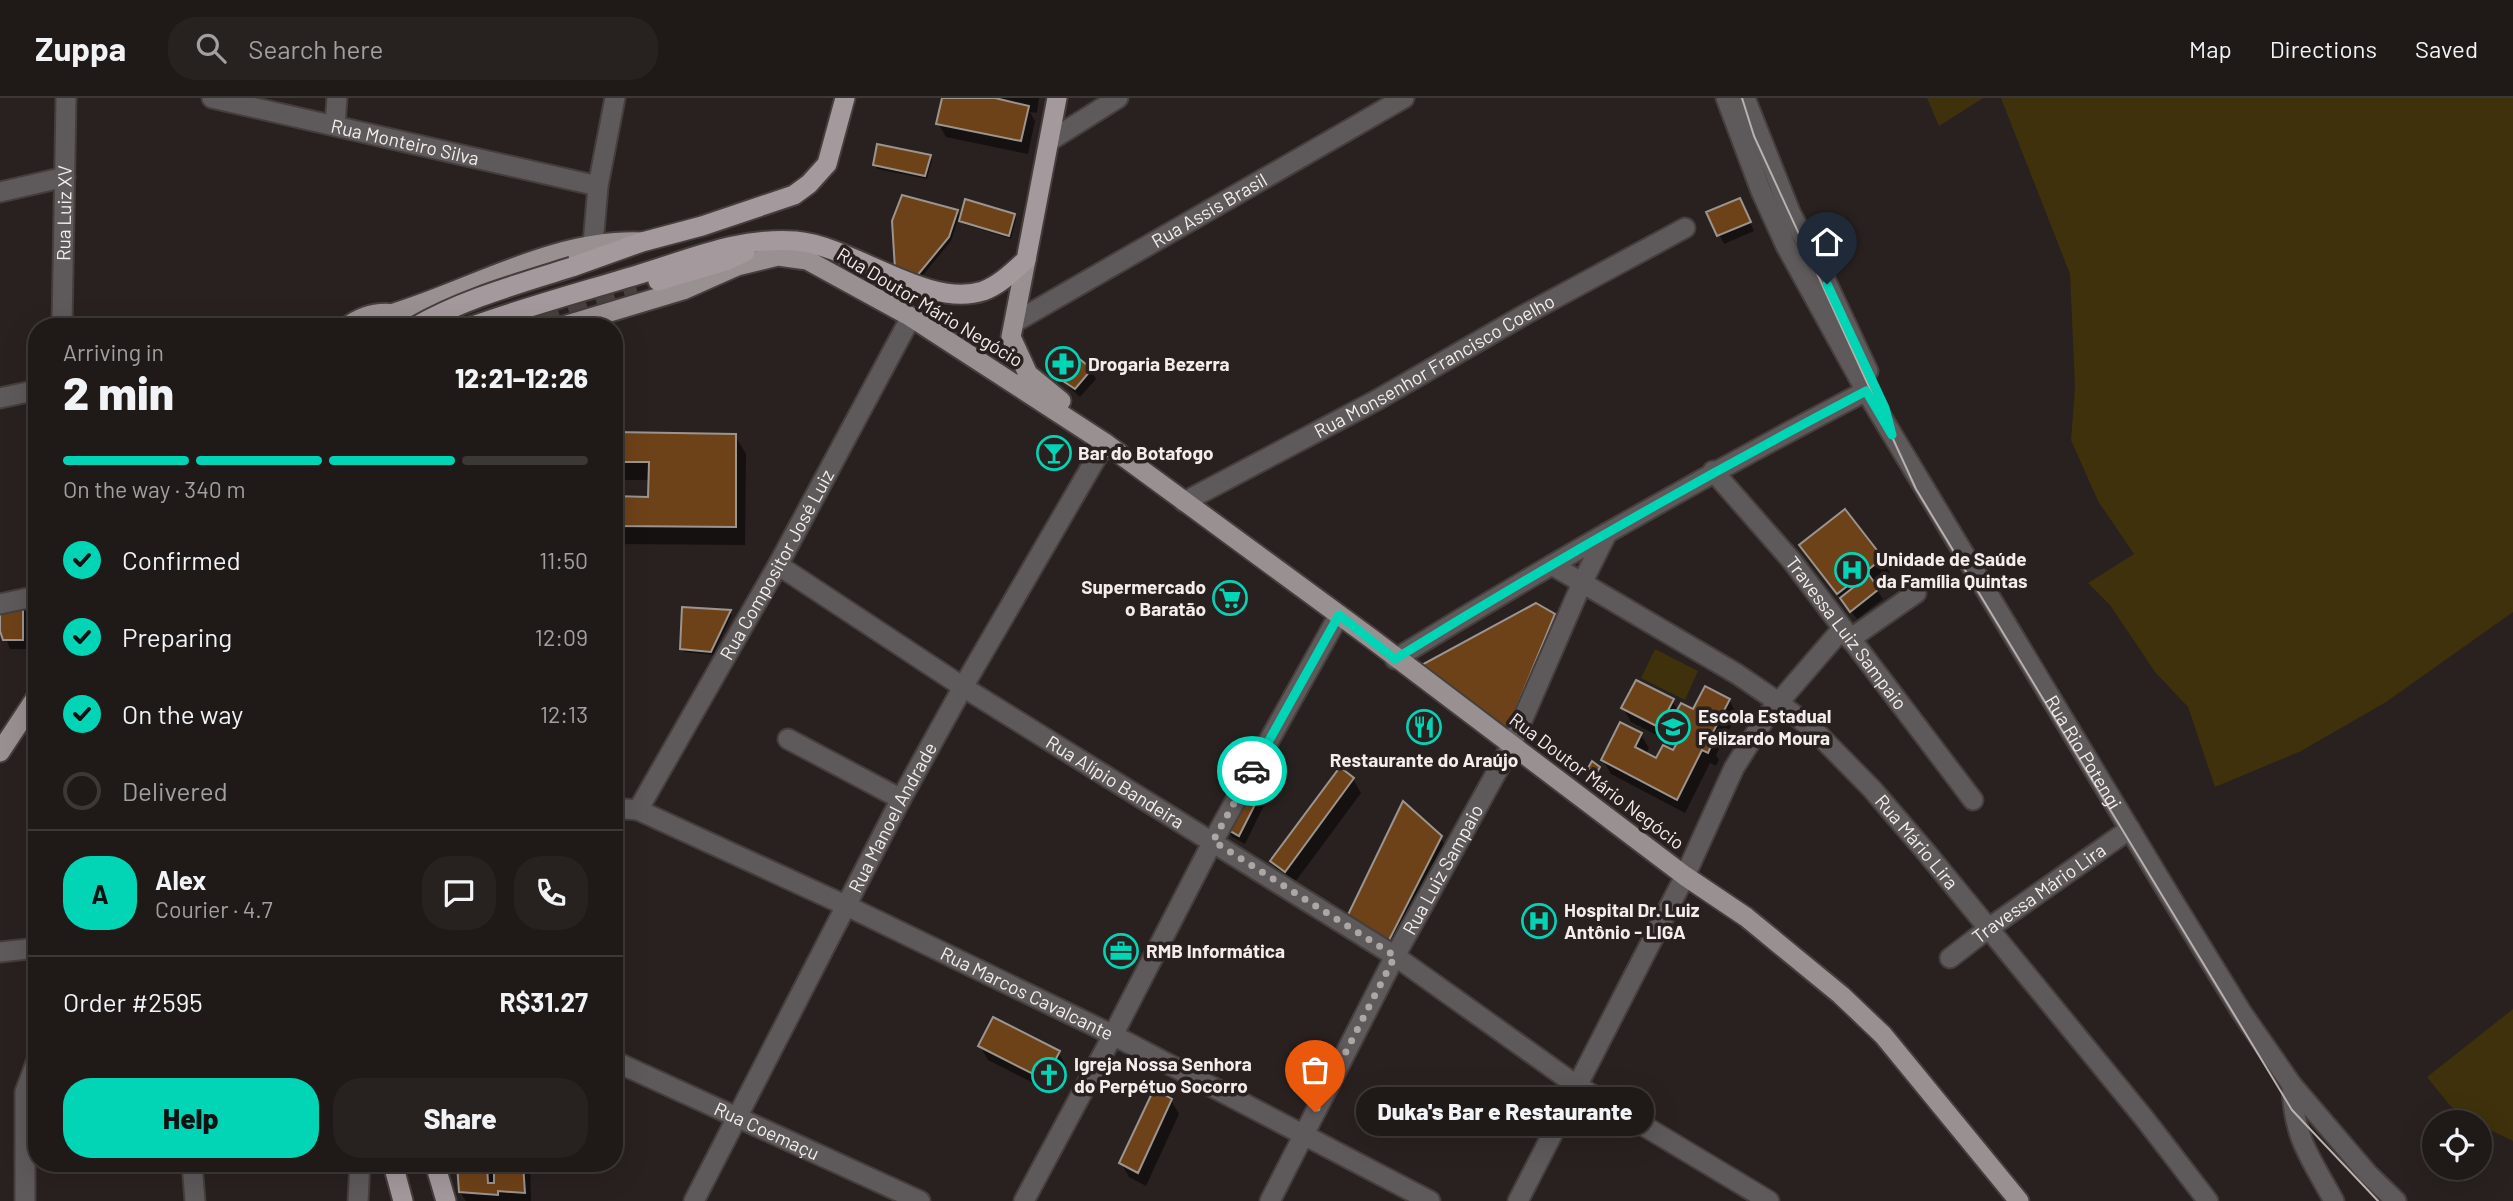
<!DOCTYPE html>
<meta charset="utf-8">
<style>
:root{--surface:#1f1917;--page:#272220;--text:#f1f3f6;--muted:#a1a0a1;--line:#3c3836;--accent:#02d5b6}
body{margin:0;font-family:Barlow,sans-serif;background:var(--page);color:var(--text);height:100vh;display:flex;flex-direction:column;font-size:26px;white-space:nowrap}
*{box-sizing:border-box;margin:0}
p{font-size:23px;color:var(--muted)}
.icon{flex:none;width:38px;height:38px;fill:none;stroke:currentColor;stroke-width:2;stroke-linecap:round;stroke-linejoin:round}
.map{position:relative;flex:1;overflow:hidden}
.drawer{position:absolute;left:28px;top:220px;width:595px;height:854px;display:flex;flex-direction:column;background:var(--surface);border-radius:28px;box-shadow:0 7px 28px #0002,0 0 0 2px var(--line)}
.drawer>*{flex:none}
.controls{position:absolute;left:2422px;top:1012px;display:grid;gap:14px}
.controls a{display:grid;place-items:center;width:70px;height:70px;border-radius:50%;background:var(--surface);box-shadow:0 7px 28px #0002,0 0 0 2px var(--line);font-size:35px}
.pin{position:absolute;display:grid;place-items:center;width:60px;height:60px;color:#fff;margin:-72px -30px;border-radius:50% 50% 50% 0;rotate:-45deg;box-shadow:0 0 7px #0007}
.pin .icon{rotate:45deg}
.courier{position:absolute;display:grid;place-items:center;width:70px;height:70px;margin:-35px;border:5px solid #02d5b6;border-radius:50%;background:#fff;color:#222;box-shadow:0 2px 9px #0007}
.bubble{position:absolute;height:49px;border-radius:24px;background:var(--surface);box-shadow:0 7px 28px #0002,0 0 0 2px var(--line);font-size:23px;font-weight:800;line-height:49px;text-align:center}
.head em{font-style:normal;font-weight:800}
.head div{display:flex;flex-direction:column-reverse}
.head{display:flex;align-items:center;justify-content:space-between;height:119px;padding:0 35px}
h1{font-size:46px;font-weight:800;line-height:52px}
.bar{display:grid;grid-template-columns:repeat(4,1fr);gap:10px 7px;align-content:center;height:84px;padding:0 35px}
.bar i{height:9px;border-radius:5px;background:var(--line)}
.bar .selected{background:var(--accent)}
.bar p{grid-column:span 4}
.line{display:flex;align-items:center;gap:18px;padding:0 35px;border-top:2px solid var(--line)}
.line div{flex:1}
.round{display:grid;place-items:center;flex:none;width:74px;height:74px;border-radius:28px;background:var(--page)}
ol{padding:0 35px;list-style:none}
li{display:flex;align-items:center;gap:21px;height:77px}
li p{margin-inline-start:auto}
li .icon{padding:7px;border-radius:50%;background:var(--accent);color:#111;stroke-width:4}
li:last-child{color:var(--muted)}
li i{width:38px;height:38px;border:4px solid var(--line);border-radius:50%}
.action{display:flex;gap:14px;margin-top:auto;padding:14px 35px}
.action a{flex:1;height:80px;border-radius:28px;background:var(--accent);color:#111;font-size:28px;font-weight:800;line-height:80px;text-align:center}
.action a+a{background:var(--page);color:var(--text)}
header{display:flex;align-items:center;gap:42px;box-sizing:border-box;height:98px;padding:0 35px;background:var(--surface);border-bottom:2px solid var(--line)}
header strong{font-size:33px}
nav{display:flex;gap:38px;margin-inline-start:auto;font-size:24px}
.search{width:490px;height:63px;background:var(--page);display:flex;align-items:center;gap:18px;box-sizing:border-box;padding:0 24px;border-radius:28px;color:var(--muted);font-size:26px}
.map>svg:first-child{display:block}
</style>
<header>
<strong>Zuppa</strong>
<div class="search"><svg class="icon" aria-label="search" viewBox="0 0 24 24"><circle cx="10" cy="10" r="6"/><path d="M15 15l6 6"/></svg>Search here</div>
<nav><a>Map</a><a>Directions</a><a>Saved</a></nav>
</header>
<div class="map">
<svg width="2513" height="1103" viewBox="0 0 2513 1103">
<rect width="100%" height="100%" fill="#29211f"/>
<path fill="#3e310b" d="M1927 0H1983L1939 28Z
M2001 0H2513V514L2386 604 2301 653 2215 689 2188 609 2155 574 2110 507 2088 485 2134 456 2098 403 2071 342 2075 289 2070 176Z
M1655 551 1698 573 1685 602 1641 580Z
M2513 911V1043L2480 1027V1024C2458 1024 2440 994 2427 979Z"/>
<path fill="#0007" fill-rule="evenodd" d="M944 0H1039L1037 15 1030 14 1035 23 1028 56 946 39 938 25Z
M930 58 932 62 927 81 877 71 875 67Z
M1744 111 1754 133 1724 146 1709 115Z
M957 113 962 121 1014 117 1016 121 1011 141 964 126 959 119 951 143 919 182 899 175Z
M1091 272 1096 281 1080 299 1051 273Z
M614 336 735 338 746 356 745 447 614 446ZM623 382H650V401L623 400Z
M1801 448 1882 461 1890 475 1874 487 1883 501 1857 521 1809 461Z
M22 507 27 516V551H10L0 526Z
M684 511 730 514 732 517 713 557 684 554 682 550Z
M1553 517 1564 536 1515 655 1431 588Z
M1729 602 1737 616 1716 657 1719 662 1716 668 1710 665 1685 715 1611 676 1603 662 1641 637 1649 650 1646 656 1657 662 1674 655 1678 648 1631 624 1623 610 1672 603 1678 613 1694 614Z
M1269 678 1274 687 1245 746 1232 739 1227 730Z
M1353 681 1361 695 1293 787 1280 777 1272 764Z
M1440 739 1451 758 1396 867 1358 842Z
M980 948 1058 954 1066 968 1053 995 988 962Z
M1171 1002 1179 1016 1146 1088 1129 1079 1121 1065Z
M459 1066H489L496 1078V1066H530L531 1103H466L460 1094Z
M533 1066H555V1073L538 1074Z"/>
<path fill="#6e4219" stroke="#9c948e" stroke-width="2" d="M942 0H995L1029 8 1021 43 936 26Z
M877 46 931 57 925 78 873 67Z
M902 97 958 112 949 139 916 179 895 171 892 123Z
M1740 100 1751 124 1717 138 1706 114Z
M965 101 1015 116 1009 138 959 123Z
M1065 250 1077 259 1060 281 1048 273Z
M1077 259 1092 271 1075 291 1060 281Z
M614 334 736 336V429L614 428V398L648 399 649 364H614Z
M1845 411 1883 460 1837 496 1799 447Z
M1869 477 1879 491 1850 514 1840 500Z
M23 505V542H3L0 533V510Z
M1536 505 1555 516 1505 638 1418 569Z
M682 509 731 512 711 554 680 551Z
M1636 582 1674 601 1663 622 1670 625 1681 605 1693 611 1705 588 1730 601 1708 644 1712 646 1708 655 1702 652 1677 702 1601 662 1620 624 1642 635 1635 649 1656 660 1663 647 1673 652 1680 640 1621 610Z
M1592 663 1600 669 1596 676 1588 670Z
M1340 669 1354 680 1285 774 1270 763Z
M1256 670 1270 677 1239 738 1225 730Z
M1403 703 1442 738 1385 850 1345 823Z
M993 919 1060 953 1045 982 978 948Z
M1154 991 1172 1001 1138 1075 1119 1065Z
M457 1066H487L488 1085H494V1066H523L525 1095 498 1093V1097L459 1094Z"/>
<g fill="none" stroke-linecap="round" stroke-linejoin="round">
<path stroke="#47403e" stroke-width="19" stroke-dasharray="19 10" stroke-linecap="butt" d="M513 229 636 189"/>
<g stroke="#453e3c" stroke-width="23">
<g id="minor">
<path id="s1" d="M212 0 598 88"/>
<path id="s2" d="M1726 0 1761 93 1786 148 1866 293 2167 793 2242 915 2292 987 2368 1076 2396 1103"/>
<path d="M1745 0 1791 116 1817 164 1868 273"/>
<path d="M335 27 337 0"/>
<path d="M1051 42 1118 0"/>
<path d="M0 94 65 79"/>
<path id="s3" d="M1015 224 1404 0"/>
<path id="s4" d="M62 229 66 0"/>
<path d="M0 300 37 292"/>
<path id="s5" d="M1713 373 1792 463 1973 702"/>
<path id="s6" d="M1184 404 1377 302 1524 217 1685 130"/>
<path id="s7" d="M778 467 963 589 1395 858 1576 987 1769 1103"/>
<path id="s8" d="M1552 467 1737 576 1778 604 1815 633 1872 691 1926 754 2144 1020 2208 1103"/>
<path d="M0 506 37 498"/>
<path d="M1850 541 1916 495"/>
<path d="M1395 561C1549 466 1706 377 1866 293"/>
<path d="M788 641 901 701"/>
<path id="s9" d="M638 712 847 808 1113 937 1430 1103"/>
<path d="M0 854 37 850"/>
<path id="s10" d="M1950 860 1989 830 2130 731"/>
<path id="s11" d="M614 963 920 1103"/>
<path d="M2292 987C2293 1039 2310 1059 2334 1103"/>
<path d="M192 1066 195 1103"/>
<path d="M25 1103V994L37 962"/>
<path d="M358 1103 360 1066"/>
<path id="s12" d="M694 1103 901 701 963 589 1105 345"/>
<path d="M1024 1103 1113 937 1213 743 1339 517"/>
<path id="s13" d="M1270 1103 1395 858 1511 648 1582 485 1607 435"/>
<path d="M1518 1103 1685 778 1734 670 1766 619 1842 531"/>
</g>
</g>
<g stroke="#453e3c" stroke-width="23">
<g id="tertiary">
<path d="M593 146 598 88 615 0"/>
<path id="s14" d="M614 710 638 712 778 467 911 219"/>
</g>
</g>
<g stroke="#453e3c" stroke-width="23">
<path id="primary" d="M1026 162 1011 239 1028 276 1061 303
M394 215C475 190 554 141 641 144
M347 229C365 215 383 212 405 218
M560 229 683 192 737 168 778 158 807 162 911 219 1105 345 1372 541 1685 778 1746 819 1841 897 1883 937 2019 1103
M0 654 37 598"/>
</g>
<g stroke="#453e3c" stroke-width="23">
<path id="trunk" d="M572 169 642 144 702 128 794 97 809 86 827 66 845 0
M658 183 726 163 745 154
M470 229C525 209 581 194 637 177 691 161 737 139 796 143 853 148 927 211 983 193 1000 187 1013 173 1026 162L1057 0
M393 1066 403 1103
M435 1066 446 1103"/>
</g>
<use href="#minor" stroke="#5e595a" stroke-width="19"/>
<use href="#tertiary" stroke="#5e595a" stroke-width="19"/>
<use href="#primary" stroke="#999092" stroke-width="19"/>
<use href="#trunk" stroke="#a49a9d" stroke-width="19"/>
<path stroke="#b8b1b0" stroke-width="2" d="M1742 0 1754 38 1916 391 2292 1012 2378 1103"/>
<g stroke="#453e3c" stroke-width="23" stroke-linecap="butt">
<path id="trunk-bridge" d="M415 229C463 201 519 186 572 169"/>
</g>
<use href="#trunk-bridge" stroke="#a49a9d" stroke-width="19"/>
</g>
<g fill="none" stroke-linecap="round" stroke-linejoin="round">
<path stroke="#aca6a4" stroke-width="7" stroke-dasharray="0 12.6" d="M1252 673 1213 743 1395 858 1315 1014"/>
<path stroke="#02d5b6" stroke-width="9" d="M1252 673 1339 517 1395 561C1549 466 1706 377 1866 293L1892 337 1885 310 1827 186"/>
</g>
<defs>
<g id="pharmacy-ring" transform="scale(1.75)"><circle r="9.5" fill="#29211f" stroke="#02d5b6" stroke-width="1.5"/><path d="M-2-6h4v4h4v4h-4v4h-4v-4h-4v-4h4Z" fill="#02d5b6"/></g>
<g id="bar-ring" transform="scale(1.75)"><circle r="9.5" fill="#29211f" stroke="#02d5b6" stroke-width="1.5"/><path d="M-6-5H6L.8 .8V4.5H3.5V6h-7V4.5H-.8V.8Z" fill="#02d5b6"/></g>
<g id="hospital-ring" transform="scale(1.75)"><circle r="9.5" fill="#29211f" stroke="#02d5b6" stroke-width="1.5"/><path d="M-5-5h3v3.5h4V-5h3V5h-3V1.5h-4V5h-3Z" fill="#02d5b6"/></g>
<g id="supermarket-ring" transform="scale(1.75)"><circle r="9.5" fill="#29211f" stroke="#02d5b6" stroke-width="1.5"/><path d="M-6-5.5h2.5l.6 2H6L4.5 2H-2.5L-4.4-4H-6ZM-1.5 3.2a1.3 1.3 0 1 0 .1 0ZM3 3.2a1.3 1.3 0 1 0 .1 0Z" fill="#02d5b6"/></g>
<g id="restaurant-ring" transform="scale(1.75)"><circle r="9.5" fill="#29211f" stroke="#02d5b6" stroke-width="1.5"/><path d="M-5-6h1v4h1v-4h1v4h1v-4h1v5L-1.5 .5V6h-2V.5L-5-1ZM5-6V6H3V1.5H1.5Q1.5-4 5-6Z" fill="#02d5b6"/></g>
<g id="school-ring" transform="scale(1.75)"><circle r="9.5" fill="#29211f" stroke="#02d5b6" stroke-width="1.5"/><path d="M0-5L7-2L0 1L-7-2ZM-4 1L0 2.5L4 1V4Q0 6-4 4Z" fill="#02d5b6"/></g>
<g id="office-ring" transform="scale(1.75)"><circle r="9.5" fill="#29211f" stroke="#02d5b6" stroke-width="1.5"/><path d="M-6-3h4V-5.5h4V-3h4V5H-6ZM-1-4.5V-3h2v-1.5ZM-6 0V1H6V0Z" fill="#02d5b6"/></g>
<g id="church-ring" transform="scale(1.75)"><circle r="9.5" fill="#29211f" stroke="#02d5b6" stroke-width="1.5"/><path d="M-1.2-6h2.4v3.5h3.3v2.4h-3.3V6h-2.4V-.1h-3.3v-2.4h3.3Z" fill="#02d5b6"/></g>
</defs>
<g fill-rule="evenodd">
<use href="#pharmacy-ring" x="1063" y="266"/>
<use href="#bar-ring" x="1054" y="355"/>
<use href="#hospital-ring" x="1852" y="472"/>
<use href="#supermarket-ring" x="1230" y="500"/>
<use href="#restaurant-ring" x="1424" y="629"/>
<use href="#school-ring" x="1673" y="629"/>
<use href="#hospital-ring" x="1539" y="823"/>
<use href="#office-ring" x="1121" y="853"/>
<use href="#church-ring" x="1049" y="977"/>
</g>
<g text-anchor="middle" stroke-width="7" stroke-linejoin="round" paint-order="stroke">
<g font-size="19" fill="#f3edec" stroke="#29211f">
<text dy="7" stroke="none"><textPath href="#s1" startOffset="198">Rua Monteiro Silva</textPath></text>
<text dy="7" stroke="none"><textPath href="#s3" startOffset="224">Rua Assis Brasil</textPath></text>
<text dy="7" stroke="none"><textPath href="#s4" startOffset="114">Rua Luiz XV</textPath></text>
<text transform="translate(930 209) rotate(31)" y="7">Rua Doutor Mário Negócio</text>
<text dy="7" stroke="none"><textPath href="#s6" startOffset="285">Rua Monsenhor Francisco Coelho</textPath></text>
<text dy="7" stroke="none"><textPath href="#s14" startOffset="306">Rua Compositor José Luiz</textPath></text>
<text dy="7" stroke="none"><textPath href="#s5" startOffset="210">Travessa Luiz Sampaio</textPath></text>
<text dy="7" stroke="none"><textPath href="#s2" startOffset="747">Rua Rio Potengi</textPath></text>
<text dy="7" stroke="none"><textPath href="#s7" startOffset="401">Rua Alípio Bandeira</textPath></text>
<text transform="translate(1597 683) rotate(37)" y="7">Rua Doutor Mário Negócio</text>
<text dy="7" stroke="none"><textPath href="#s12" startOffset="432">Rua Manoel Andrade</textPath></text>
<text dy="7" stroke="none"><textPath href="#s8" startOffset="462">Rua Mário Lira</textPath></text>
<text dy="7" stroke="none"><textPath href="#s13" startOffset="374">Rua Luiz Sampaio</textPath></text>
<text dy="7" stroke="none"><textPath href="#s10" startOffset="110">Travessa Mário Lira</textPath></text>
<text dy="7" stroke="none"><textPath href="#s9" startOffset="430">Rua Marcos Cavalcante</textPath></text>
<text dy="7" stroke="none"><textPath href="#s11" startOffset="168">Rua Coemaçu</textPath></text>
</g>
<g font-size="19" font-weight="bold" fill="#f3edec" stroke="#29211f" text-anchor="start">
<text x="1088" y="273">Drogaria Bezerra</text>
<text x="1078" y="362">Bar do Botafogo</text>
<text x="1876" y="468">Unidade de Saúde<tspan x="1876" dy="22">da Família Quintas</tspan></text>
<text x="1206" y="496" text-anchor="end">Supermercado<tspan x="1206" dy="22">o Baratão</tspan></text>
<text x="1698" y="625">Escola Estadual<tspan x="1698" dy="22">Felizardo Moura</tspan></text>
<text x="1424" y="669" text-anchor="middle">Restaurante do Araújo</text>
<text x="1564" y="819">Hospital Dr. Luiz<tspan x="1564" dy="22">Antônio - LIGA</tspan></text>
<text x="1146" y="860">RMB Informática</text>
<text x="1074" y="973">Igreja Nossa Senhora<tspan x="1074" dy="22">do Perpétuo Socorro</tspan></text>
</g>
</g>
</svg>
<div class="controls">
<a><svg class="icon" aria-label="locate" viewBox="0 0 24 24"><circle cx="12" cy="12" r="6"/><path d="M12 2v4M12 18v4M2 12h4M18 12h4"/></svg></a>
</div>
<div class="pin" style="left:1315px;top:1014px;background:#ea580c"><svg class="icon" aria-label="bag" viewBox="0 0 24 24"><path d="M5 8h14l-1 12H6zM9 8a3 3 0 0 1 6 0"/></svg></div>
<div class="pin" style="left:1827px;top:186px;background:#1f2937"><svg class="icon" aria-label="home" viewBox="0 0 24 24"><path d="M3 11l9-7 9 7M6 9v11h12V9"/></svg></div>
<div class="courier" style="left:1252px;top:673px"><svg class="icon" aria-label="car" viewBox="0 0 24 24"><path d="M5 17H2v-5l4-1 3-4h7l3 4 3 1v5h-3M9 17h6M6 11h13"/><circle cx="7" cy="17" r="2"/><circle cx="17" cy="17" r="2"/></svg></div>
<div class="bubble" style="left:1356px;top:989px;width:298px">Duka's Bar e Restaurante</div>
<section class="drawer">
<div class="head"><div><h1>2 min</h1><p>Arriving in</p></div><em>12:21–12:26</em></div>
<div class="bar"><i class="selected"></i><i class="selected"></i><i class="selected"></i><i></i><p>On the way · 340 m</p></div>
<ol>
<li><svg class="icon" aria-label="check" viewBox="0 0 24 24"><path d="M5 12l5 5 9-10"/></svg>Confirmed<p>11:50</p></li>
<li><svg class="icon" aria-label="check" viewBox="0 0 24 24"><path d="M5 12l5 5 9-10"/></svg>Preparing<p>12:09</p></li>
<li><svg class="icon" aria-label="check" viewBox="0 0 24 24"><path d="M5 12l5 5 9-10"/></svg>On the way<p>12:13</p></li>
<li><i></i>Delivered</li>
</ol>
<div class="line" style="height:126px"><b class="round" style="background:var(--accent);color:#111">A</b><div><b>Alex</b><p>Courier · 4.7</p></div><a class="round"><svg class="icon" aria-label="chat" viewBox="0 0 24 24"><path d="M4 5h16v11H9l-5 4z"/></svg></a><a class="round"><svg class="icon" aria-label="phone" viewBox="0 0 24 24"><path d="M5 4h4l2 5-3 2q2 4 5 5l2-3 5 2v4C11 20 4 13 5 4z"/></svg></a></div>
<div class="line" style="height:91px"><div>Order #2595</div><b>R$31.27</b></div>
<div class="action"><a>Help</a><a>Share</a></div>
</section>
</div>
